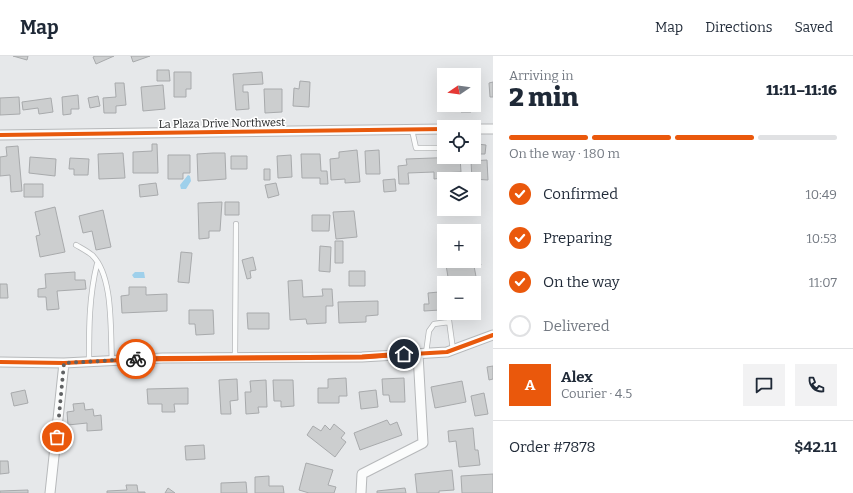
<!DOCTYPE html>
<meta charset="utf-8">
<style>
:root{--surface:#fff;--page:#f2f2f3;--text:#1f2937;--muted:#747a83;--line:#e0e1e3;--accent:#ea580c}
body{margin:0;font-family:Bitter,serif;background:var(--page);color:var(--text);height:100vh;display:flex;flex-direction:column;font-size:15px;white-space:nowrap}
*{box-sizing:border-box;margin:0}
p{font-size:13px;color:var(--muted)}
.icon{flex:none;width:22px;height:22px;fill:none;stroke:currentColor;stroke-width:2;stroke-linecap:round;stroke-linejoin:round}
.map{position:relative;flex:1;overflow:hidden}
.drawer{display:flex;flex-direction:column;background:var(--surface);width:360px}
.drawer>*{flex:none}
.needle{width:26px;rotate:257deg}
.fabs{position:absolute;left:437px;top:12px;display:grid;gap:8px}
.fabs a{display:grid;place-items:center;width:44px;height:44px;border-radius:0px;background:var(--surface);box-shadow:0 4px 16px #0002;font-size:20px}
.pin{position:absolute;display:grid;place-items:center;width:34px;height:34px;color:#fff;margin:-17px;border:2px solid #fff;border-radius:50%;box-shadow:0 1px 4px #0007}
.courier{position:absolute;display:grid;place-items:center;width:40px;height:40px;margin:-20px;border:3px solid #ea580c;border-radius:50%;background:#fff;color:#222;box-shadow:0 1px 5px #0007}
.summary em{font-style:normal;font-weight:800}
.summary div{display:flex;flex-direction:column-reverse}
.summary{display:flex;align-items:center;justify-content:space-between;height:68px;padding:0 16px}
h1{font-size:26px;font-weight:800;line-height:30px}
.bar{display:grid;grid-template-columns:repeat(4,1fr);gap:6px 4px;align-content:center;height:48px;padding:0 16px}
.bar i{height:5px;border-radius:3px;background:var(--line)}
.bar .selected{background:var(--accent)}
.bar p{grid-column:span 4}
.line{display:flex;align-items:center;gap:10px;padding:0 16px;border-top:1px solid var(--line)}
.line div{flex:1}
.round{display:grid;place-items:center;flex:none;width:42px;height:42px;border-radius:0px;background:var(--page)}
ol{padding:0 16px;list-style:none}
li{display:flex;align-items:center;gap:12px;height:44px}
li p{margin-inline-start:auto}
li .icon{padding:4px;border-radius:50%;background:var(--accent);color:#fff;stroke-width:4}
li:last-child{color:var(--muted)}
li i{width:22px;height:22px;border:2px solid var(--line);border-radius:50%}
header{display:flex;align-items:center;gap:24px;box-sizing:border-box;height:56px;padding:0 20px;background:var(--surface);border-bottom:1px solid var(--line)}
header strong{font-size:19px}
nav{display:flex;gap:22px;margin-inline-start:auto;font-size:14px}
main{display:flex;flex:1;min-height:0}
.map>svg:first-child{display:block}
</style>
<header>
<strong>Map</strong>
<nav><a>Map</a><a>Directions</a><a>Saved</a></nav>
</header>
<main>
<div class="map">
<svg width="493" height="437" viewBox="0 0 493 437">
<rect width="100%" height="100%" fill="#e6e8ea"/>
<path fill="#9fd0eb" d="M188 119 190 120 191 125 186 133H181L180 129Z
M135 216H144L145 222H134L132 219Z"/>
<path fill="#cccecf" stroke="#a8aaac" d="M13 0H28L27 4Z
M95 0H114L96 8 93 1Z
M131 0H150L133 6Z
M157 14H169L170 25H157Z
M174 16H191V33H186V41H174Z
M262 16 263 28 243 29V36H248L249 53 236 54 233 18Z
M300 25 310 26 309 51 293 50 294 32 299 33Z
M493 26V41H490L489 27Z
M115 27H124L126 49 116 50V57H104L103 42 116 41Z
M163 29 165 53 143 55 141 31Z
M264 33H282V56L265 57Z
M78 39 79 53H71V58L63 59 62 41Z
M98 40 100 50 90 52 88 42Z
M19 41 20 58 0 59V42Z
M51 42 53 56 39 58 38 52 23 54 22 46Z
M461 49H471V56H461Z
M152 88H157L158 117H133V96L152 95Z
M477 88 486 89 485 98H476Z
M18 90 22 135 11 136 10 119 0 120V101L7 100 6 91Z
M357 94 360 126 345 127V123L331 124 330 103 339 102V96Z
M379 94 380 118H366L365 95Z
M123 97 125 122 99 123 98 98Z
M213 97H225L226 123 198 125 197 98Z
M301 98H320L321 115H327L328 128H320V122H302Z
M168 99H190V117H183V123H168Z
M291 99 292 121 278 122 277 100Z
M231 100H247V113H231Z
M30 101 56 103 55 120 29 117Z
M460 101 461 116 441 117 442 122 434 123V116L408 117 409 128H399L398 110 407 109 406 103Z
M70 102 89 103 88 119H74V113H69Z
M487 104 488 124 472 123 471 105Z
M264 113H270V124H264Z
M395 123 396 135 384 136 383 124Z
M156 127 158 139 140 141 139 129Z
M276 127 279 139 268 142 265 129Z
M24 128H43V141H24Z
M222 146 220 175H209V182L199 183 198 147Z
M225 146H239V159H225Z
M55 151 65 196 40 201 36 180 40 179 35 156Z
M103 154 111 191 96 194 92 175 83 177 79 160Z
M354 155 357 181 336 183 333 156Z
M312 159H330L329 175H312Z
M335 185H343V207H335Z
M320 190 331 191 330 216 319 215Z
M181 196 192 197 189 227 178 226Z
M253 201 256 214 250 215 251 222 247 223 242 204Z
M479 203 481 209 474 210 477 226 449 227 446 209Z
M349 215H365V230H349Z
M75 216V224H85L86 233 57 235 59 253 47 254 46 241H38V233L46 232 45 218Z
M302 224 303 241 323 240 322 233H332L333 250H326V267L307 268 306 263 290 264 288 225Z
M0 228H7L8 242H0Z
M129 231H146V239L167 238V255L122 257 121 240 129 239Z
M439 236 440 254 424 255V248H429L428 237Z
M378 245V259L366 260V266L339 267 338 246Z
M189 254H213L214 278 196 279 195 268H189Z
M247 257H269V273H248Z
M493 310V323L489 324 487 311Z
M346 322 347 340H339V347H318V332H328V323Z
M404 322 405 346H390L389 339H383L382 323Z
M237 323 238 344 230 345 231 358H221L219 324Z
M266 324 267 351H258L259 357 246 358 245 336H251L250 325Z
M273 324H293L294 350 281 351V345H274Z
M462 325 466 346 435 352 431 331Z
M188 332V348H174L175 356H162V348H148L147 333Z
M25 334 28 347 14 350 11 337Z
M376 334 378 351 361 353 359 336Z
M484 337 488 358 475 360 471 340Z
M84 347 85 354 93 353 94 360 101 359 102 374 87 375V367L68 369 67 356 74 355 73 348Z
M387 364 390 369 397 366 402 379 360 394 354 377Z
M334 368 345 377 341 382 346 386 335 401 307 379 313 370 321 375 325 369 330 374Z
M473 372 475 394H478L480 409 459 411 456 385 449 386 448 375Z
M204 389 205 403 186 404 185 390Z
M0 405H8L9 417 0 418Z
M306 407 333 414 328 429 336 431 334 437H309L299 434Z
M452 414 454 434 439 435V437H417L415 418Z
M493 418V437H462L461 420Z
M269 420V430H283L284 437H255V421Z
M246 426 247 437H221V427Z
M126 429H137L138 436H145V437H107V435L127 434Z
M168 432 175 437H165Z
M405 432 406 437H377V435Z
M28 434V437H0V435Z"/>
<g fill="none" stroke-linecap="round" stroke-linejoin="round">
<g stroke="#b6b8ba" stroke-width="6">
<path id="lane" d="M412 74 416 92H444
M76 189C81 192 87 195 92 199 114 220 110 276 112 305
M448 257 453 294
M426 297 429 275 434 268 449 266
M235 301 236 168
M89 306C89 272 89 240 97 208"/>
</g>
<g stroke="#b6b8ba" stroke-width="11">
<path id="street" d="M474 73H493
M0 79 444 73
M0 306 64 307 163 302 362 301 447 296 493 279
M50 437 64 307
M361 437 362 418 423 387 418 298"/>
</g>
<use href="#lane" stroke="#fbfcfc" stroke-width="4.5"/>
<use href="#street" stroke="#fbfcfc" stroke-width="9"/>
<g stroke="#fff" stroke-width="6">
<path id="cycleway" d="M0 79 444 73
M0 306 64 307 163 302 362 301 447 296 493 279"/>
</g>
<use href="#cycleway" stroke="#e8590c" stroke-width="4"/>
</g>
<g fill="none" stroke-linecap="round" stroke-linejoin="round">
<path stroke="#5f6163" stroke-width="4" stroke-dasharray="0 7.2" d="M57 381 64 307 136 303"/>
<path stroke="#ea580c" stroke-width="5" d="M136 303 362 301 404 298"/>
</g>
<g text-anchor="middle" stroke-width="3" stroke-linejoin="round" paint-order="stroke">
<g font-size="11" fill="#17191a" stroke="#fff">
<text transform="translate(222 67) rotate(-1)" y="4">La Plaza Drive Northwest</text>
</g>
</g>
</svg>
<div class="fabs">
<a><svg class="needle" viewBox="-14 -14 28 28"><path d="M0-13l5 13h-10z" fill="#e53935"/><path d="M0 13l5-13h-10z" fill="#747a83"/></svg></a>
<a><svg class="icon" aria-label="locate" viewBox="0 0 24 24"><circle cx="12" cy="12" r="6"/><path d="M12 2v4M12 18v4M2 12h4M18 12h4"/></svg></a>
<a><svg class="icon" aria-label="layers" viewBox="0 0 24 24"><path d="M12 4l9 5-9 5-9-5zM3 14l9 5 9-5"/></svg></a>
<a>+</a>
<a>−</a>
</div>
<div class="pin" style="left:57px;top:381px;background:#ea580c"><svg class="icon" aria-label="bag" viewBox="0 0 24 24"><path d="M5 8h14l-1 12H6zM9 8a3 3 0 0 1 6 0"/></svg></div>
<div class="pin" style="left:404px;top:298px;background:#1f2937"><svg class="icon" aria-label="home" viewBox="0 0 24 24"><path d="M3 11l9-7 9 7M6 9v11h12V9"/></svg></div>
<div class="courier" style="left:136px;top:303px"><svg class="icon" aria-label="bike" viewBox="0 0 24 24"><circle cx="6" cy="16" r="4"/><circle cx="18" cy="16" r="4"/><path d="M6 16l4-8h5l3 8M10 8l3 8H6M13 5h3"/></svg></div>
</div>
<section class="drawer">
<div class="summary"><div><h1>2 min</h1><p>Arriving in</p></div><em>11:11–11:16</em></div>
<div class="bar"><i class="selected"></i><i class="selected"></i><i class="selected"></i><i></i><p>On the way · 180 m</p></div>
<ol>
<li><svg class="icon" aria-label="check" viewBox="0 0 24 24"><path d="M5 12l5 5 9-10"/></svg>Confirmed<p>10:49</p></li>
<li><svg class="icon" aria-label="check" viewBox="0 0 24 24"><path d="M5 12l5 5 9-10"/></svg>Preparing<p>10:53</p></li>
<li><svg class="icon" aria-label="check" viewBox="0 0 24 24"><path d="M5 12l5 5 9-10"/></svg>On the way<p>11:07</p></li>
<li><i></i>Delivered</li>
</ol>
<div class="line" style="height:72px"><b class="round" style="background:var(--accent);color:#fff">A</b><div><b>Alex</b><p>Courier · 4.5</p></div><a class="round"><svg class="icon" aria-label="chat" viewBox="0 0 24 24"><path d="M4 5h16v11H9l-5 4z"/></svg></a><a class="round"><svg class="icon" aria-label="phone" viewBox="0 0 24 24"><path d="M5 4h4l2 5-3 2q2 4 5 5l2-3 5 2v4C11 20 4 13 5 4z"/></svg></a></div>
<div class="line" style="height:52px"><div>Order #7878</div><b>$42.11</b></div>
</section>
</main>
